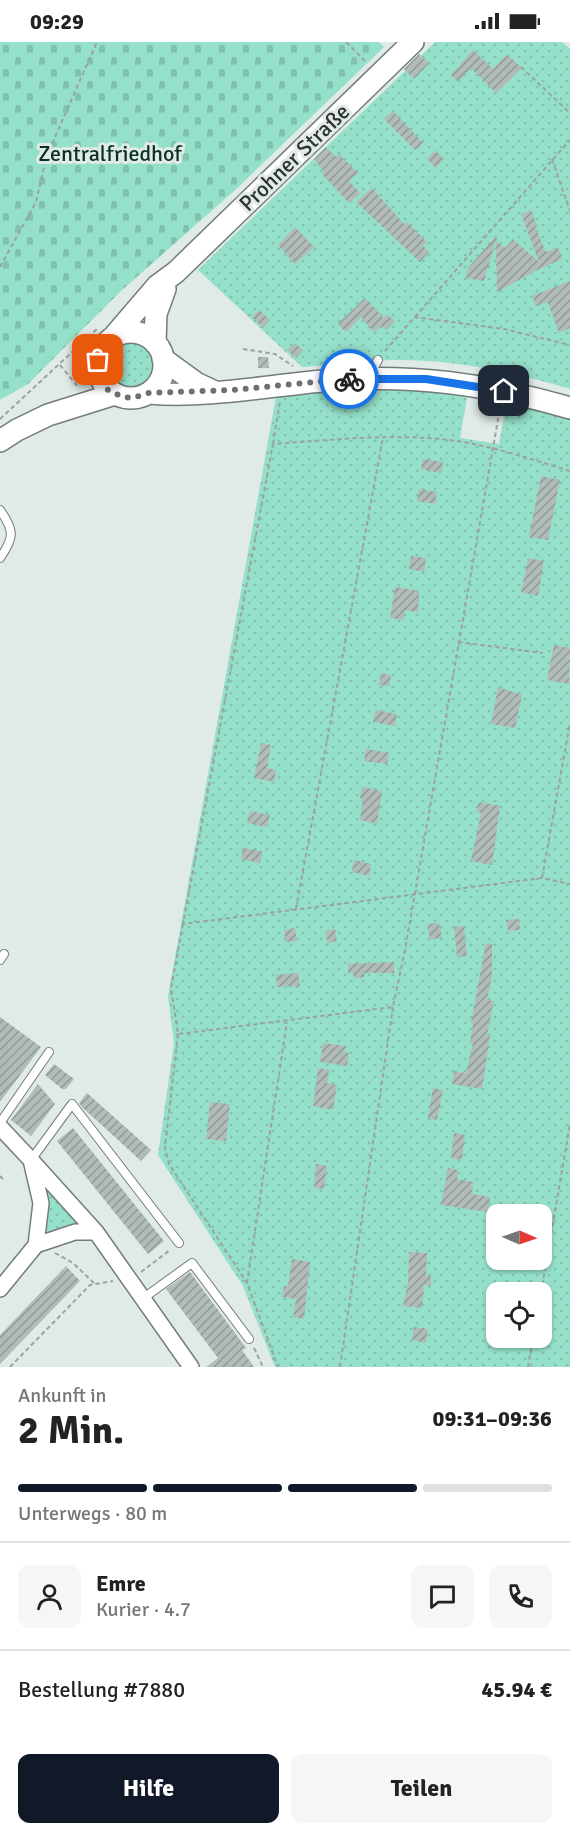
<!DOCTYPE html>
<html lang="de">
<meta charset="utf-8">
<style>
:root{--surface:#fff;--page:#f6f6f6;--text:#222;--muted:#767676;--line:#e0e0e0;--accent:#111827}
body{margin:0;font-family:Signika,sans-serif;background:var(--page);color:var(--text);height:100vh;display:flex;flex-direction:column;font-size:22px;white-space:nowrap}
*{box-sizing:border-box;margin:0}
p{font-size:20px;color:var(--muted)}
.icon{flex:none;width:33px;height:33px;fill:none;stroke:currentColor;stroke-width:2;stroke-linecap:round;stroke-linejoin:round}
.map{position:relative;height:1325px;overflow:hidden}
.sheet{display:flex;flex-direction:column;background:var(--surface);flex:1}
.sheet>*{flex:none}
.needle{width:39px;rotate:92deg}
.tools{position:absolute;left:486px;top:1162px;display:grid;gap:12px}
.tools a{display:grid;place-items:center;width:66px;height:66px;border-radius:12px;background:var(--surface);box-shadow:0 2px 4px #0004;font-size:30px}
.pin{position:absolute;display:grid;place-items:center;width:51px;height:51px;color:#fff;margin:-26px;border-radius:12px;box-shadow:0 3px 9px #0006}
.courier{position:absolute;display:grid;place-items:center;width:60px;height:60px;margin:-30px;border:4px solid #1a73e8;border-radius:50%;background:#fff;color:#222;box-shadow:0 2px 8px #0007}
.overview em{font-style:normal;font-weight:700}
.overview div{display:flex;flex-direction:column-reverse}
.overview{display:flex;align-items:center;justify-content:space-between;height:102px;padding:0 18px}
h1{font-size:39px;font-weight:700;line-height:45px}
.bar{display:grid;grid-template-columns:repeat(4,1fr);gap:9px 6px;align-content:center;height:72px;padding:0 18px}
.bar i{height:8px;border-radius:4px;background:var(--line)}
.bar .selected{background:var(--accent)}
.bar p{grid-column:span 4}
.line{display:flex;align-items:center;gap:15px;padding:0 18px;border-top:2px solid var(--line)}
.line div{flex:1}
.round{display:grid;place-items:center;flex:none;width:63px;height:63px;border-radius:12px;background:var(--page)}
.primary-button{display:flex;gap:12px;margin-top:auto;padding:12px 18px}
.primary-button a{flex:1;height:69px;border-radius:12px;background:var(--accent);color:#fff;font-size:24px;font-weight:700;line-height:69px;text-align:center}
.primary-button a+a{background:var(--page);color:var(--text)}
.status{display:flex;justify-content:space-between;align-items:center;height:42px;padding:0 30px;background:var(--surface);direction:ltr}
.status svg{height:16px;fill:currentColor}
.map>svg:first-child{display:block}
</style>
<div class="status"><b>09:29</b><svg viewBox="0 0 49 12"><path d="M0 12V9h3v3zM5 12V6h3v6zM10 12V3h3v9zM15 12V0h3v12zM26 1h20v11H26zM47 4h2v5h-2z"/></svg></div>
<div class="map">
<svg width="570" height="1325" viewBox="0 0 570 1325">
<defs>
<pattern id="grass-dots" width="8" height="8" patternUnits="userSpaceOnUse" patternTransform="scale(1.5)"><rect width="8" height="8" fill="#95e0ca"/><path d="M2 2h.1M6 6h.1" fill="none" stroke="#81c1ae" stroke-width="1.8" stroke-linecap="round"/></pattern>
<pattern id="cemetery-stones" width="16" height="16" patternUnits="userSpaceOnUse" patternTransform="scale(1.5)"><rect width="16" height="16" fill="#95e0ca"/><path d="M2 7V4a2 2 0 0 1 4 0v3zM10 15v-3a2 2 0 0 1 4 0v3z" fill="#81c1ae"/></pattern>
<pattern id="building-hatch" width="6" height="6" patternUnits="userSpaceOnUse" patternTransform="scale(1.5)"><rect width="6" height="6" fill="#b1bbb8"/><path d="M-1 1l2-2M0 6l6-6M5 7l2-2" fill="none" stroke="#909996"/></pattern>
</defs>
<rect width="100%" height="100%" fill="#e0eae6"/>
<path fill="url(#grass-dots)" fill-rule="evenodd" d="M435 0H562L570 7V347C515 330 451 317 393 318 363 319 332 323 302 325L198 228Z
M104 324a26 26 0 1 1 52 0a26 26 0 1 1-52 0Z
M351 347 422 349 467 355 460 396 499 402 507 358 570 377V1325H275L243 1244 158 1113 174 1001 168 954 276 355ZM496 1173H542V1218H496ZM496 1251H542V1296H496Z
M40 1134 82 1183H69L42 1192Z"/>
<path fill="url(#cemetery-stones)" d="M0 0H379L384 5 234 149 121 249 28 342 0 358Z"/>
<path fill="url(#building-hatch)" d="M473 8 493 27 507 12 522 26 496 51 471 26 458 40 451 33Z
M419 12 429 21 414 37 404 27Z
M393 69 423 101 415 108 384 77Z
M326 105 336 115 339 112 358 131 349 139 360 151 349 161 322 132 324 130 314 117Z
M435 108 444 117 436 126 427 117Z
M372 146 404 182 407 180 427 200 423 204 429 210 420 220 356 160Z
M531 168 537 184 535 185 546 210 558 206 562 217 535 229 497 250 496 199 505 206 513 197 539 220 521 172Z
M295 185 314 205 295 222 278 203Z
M498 192 484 239 466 236 468 226Z
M570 239V286L559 291 548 260 536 264 532 254Z
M365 256 384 276 387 272 395 279 386 288 381 284 374 290 361 275 346 290 338 282Z
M259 268 270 278 263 286 252 275Z
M295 301 303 308 296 316 287 308Z
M258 315H268L269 326H258Z
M423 417 443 420 441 431 421 427Z
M541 434 560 438 548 498 529 495Z
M419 447 437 450 435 462 417 459Z
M411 514 426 516 424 530 409 527Z
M528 516 544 519 538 554 521 550Z
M395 545 419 549 418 570 405 568 403 578 390 576Z
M554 603 570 606 569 642 547 638Z
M381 631 391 633 389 644 379 643Z
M498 645 522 653 515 686 491 682Z
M376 668 397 672 395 684 373 680Z
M261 701 271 703 267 726 276 728 274 740 254 736Z
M366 707 389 711 387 722 364 719Z
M362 745 382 749 377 782 360 778 363 757 360 756Z
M479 760 500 764 492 823 471 819 481 771 476 770Z
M250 769 270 773 267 785 247 781Z
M243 806 262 809 260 821 241 817Z
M354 818 371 822 369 834 352 830Z
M519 877 520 888 508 889 506 878Z
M439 881 442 896 430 897 427 882Z
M464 884 467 914 457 915 454 885Z
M295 886 297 899 286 900 284 888Z
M335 887 337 899 327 901 326 889Z
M486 901 492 902V933L487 958 494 959 487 993H490L482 1047 452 1042 454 1029 466 1031 473 1001H470L473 982 471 981Z
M394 920V931H364L365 935 354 936 353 931H348V922Z
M298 931 300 944 277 945 276 933Z
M0 975 41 1005 0 1060Z
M323 1001 346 1004 344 1010 349 1011 347 1024 320 1020Z
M54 1022 74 1037 66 1047H62L45 1033Z
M318 1026 329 1028 327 1041 337 1043 333 1068 313 1064Z
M38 1042 55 1062 31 1094 11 1078Z
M433 1046 443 1048 437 1078 428 1076Z
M87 1051 151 1108 141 1119 83 1066 79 1061Z
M210 1060 230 1062 226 1099 206 1097Z
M73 1086 164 1199 148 1212 57 1099Z
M454 1091 465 1093 462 1118 451 1116Z
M316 1122 327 1124 324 1147 314 1146Z
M448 1126 458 1128 457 1137 473 1140 472 1152 490 1155 488 1170 441 1163Z
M409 1210 427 1211 426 1233H431V1244L424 1243 422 1266 403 1264 408 1240Z
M292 1217 310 1220 304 1277 293 1275 296 1257 282 1255 284 1244H288Z
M66 1224 80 1239 0 1322V1293Z
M190 1230 246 1306 242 1308 254 1325H206L218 1316 166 1247Z
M414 1285 428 1287 426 1301 412 1298Z"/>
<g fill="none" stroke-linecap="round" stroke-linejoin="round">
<g stroke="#737c79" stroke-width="10">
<path id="lane" d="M369 335 378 318
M0 468C14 488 15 495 0 516
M0 918 4 912
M0 1081 49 1010
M31 1118 72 1062 179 1201
M145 1255 192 1221 249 1297"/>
</g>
<g stroke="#737c79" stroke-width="18">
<path id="street" d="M0 1085 31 1118 41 1161 36 1203 0 1247
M31 1118 96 1190 191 1325
M36 1203 75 1190H96"/>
</g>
<g stroke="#737c79" stroke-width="24">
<path id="secondary" d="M98 323a33 33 0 1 1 66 0a33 33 0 1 1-66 0Z
M115 293 157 244 176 230 413 0
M155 301 156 272 165 247
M163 317 196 341 213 349
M149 351C204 356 267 344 322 339 408 331 488 342 570 366
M0 399 17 388 48 373 115 352"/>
</g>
<path stroke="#9ba3a0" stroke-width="2" stroke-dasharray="4.5 3" stroke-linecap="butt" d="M346 0 367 21
M521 25 570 71
M552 117 570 169
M0 225 36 160 47 113 97 0
M414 275 504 287 570 303
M243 307 275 312 293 324
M385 309 570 98
M60 323 79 346
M126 365H138
M0 377 99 285
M273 402 280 360
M570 429C527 416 484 401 440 397 384 392 329 398 273 402L183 882 542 836 570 842
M458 600 543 611
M542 836 570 681
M296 867 383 395
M183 882 171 946 178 992 393 965 405 908 500 366
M178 992 165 1105 169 1122 247 1241 278 1325
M0 1134 3 1137
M55 1211 73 1221 95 1242
M141 1230 170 1208
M247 1241 287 980
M541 1251 570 1082
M254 1306 263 1325
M10 1325 90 1243 113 1239
M340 1325 393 965
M528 1325 533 1296"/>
<use href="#lane" stroke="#fff" stroke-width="8"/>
<use href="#street" stroke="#fff" stroke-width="15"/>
<use href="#secondary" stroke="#fff" stroke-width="21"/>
</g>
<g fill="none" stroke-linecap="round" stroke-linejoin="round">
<path stroke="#6c7270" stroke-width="6" stroke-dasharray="0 10.8" d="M98 318 99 334 108 348 123 355 132 356 149 351 231 348 349 337"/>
<path stroke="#1a73e8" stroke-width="8" d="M349 337H426L504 349"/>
</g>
<g text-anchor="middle" stroke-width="6" stroke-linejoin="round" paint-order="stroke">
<g font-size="22" fill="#0a3027" stroke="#e0eae6">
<text x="110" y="119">Zentralfriedhof</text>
</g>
<g font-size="22" fill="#2d3130" stroke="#e0eae6">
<text transform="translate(294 115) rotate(-44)" y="8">Prohner Straße</text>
</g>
</g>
</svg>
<div class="tools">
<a><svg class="needle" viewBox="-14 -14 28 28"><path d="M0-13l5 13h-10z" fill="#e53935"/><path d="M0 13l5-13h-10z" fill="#767676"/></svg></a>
<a><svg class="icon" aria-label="locate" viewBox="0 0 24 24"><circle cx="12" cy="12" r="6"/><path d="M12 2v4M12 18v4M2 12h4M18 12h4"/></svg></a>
</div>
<div class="pin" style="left:98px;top:318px;background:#ea580c"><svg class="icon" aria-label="bag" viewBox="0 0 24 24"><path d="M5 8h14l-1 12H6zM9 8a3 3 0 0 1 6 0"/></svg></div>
<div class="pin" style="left:504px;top:349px;background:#1f2937"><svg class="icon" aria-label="home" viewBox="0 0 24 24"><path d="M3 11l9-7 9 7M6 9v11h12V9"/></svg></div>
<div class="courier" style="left:349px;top:337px"><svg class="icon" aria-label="bike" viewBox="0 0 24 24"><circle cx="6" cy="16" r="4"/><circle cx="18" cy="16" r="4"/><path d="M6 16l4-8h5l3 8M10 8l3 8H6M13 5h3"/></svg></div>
</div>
<section class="sheet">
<div class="overview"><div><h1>2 Min.</h1><p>Ankunft in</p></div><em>09:31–09:36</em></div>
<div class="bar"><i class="selected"></i><i class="selected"></i><i class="selected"></i><i></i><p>Unterwegs · 80 m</p></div>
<div class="line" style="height:108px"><a class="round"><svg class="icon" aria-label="person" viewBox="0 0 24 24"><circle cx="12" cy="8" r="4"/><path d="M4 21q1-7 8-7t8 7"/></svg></a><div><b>Emre</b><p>Kurier · 4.7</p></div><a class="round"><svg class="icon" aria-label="chat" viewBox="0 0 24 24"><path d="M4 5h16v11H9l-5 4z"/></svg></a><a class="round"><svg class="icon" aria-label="phone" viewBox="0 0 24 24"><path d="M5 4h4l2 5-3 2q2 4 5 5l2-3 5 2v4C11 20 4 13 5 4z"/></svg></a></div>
<div class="line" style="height:78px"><div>Bestellung #7880</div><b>45.94 €</b></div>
<div class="primary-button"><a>Hilfe</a><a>Teilen</a></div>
</section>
